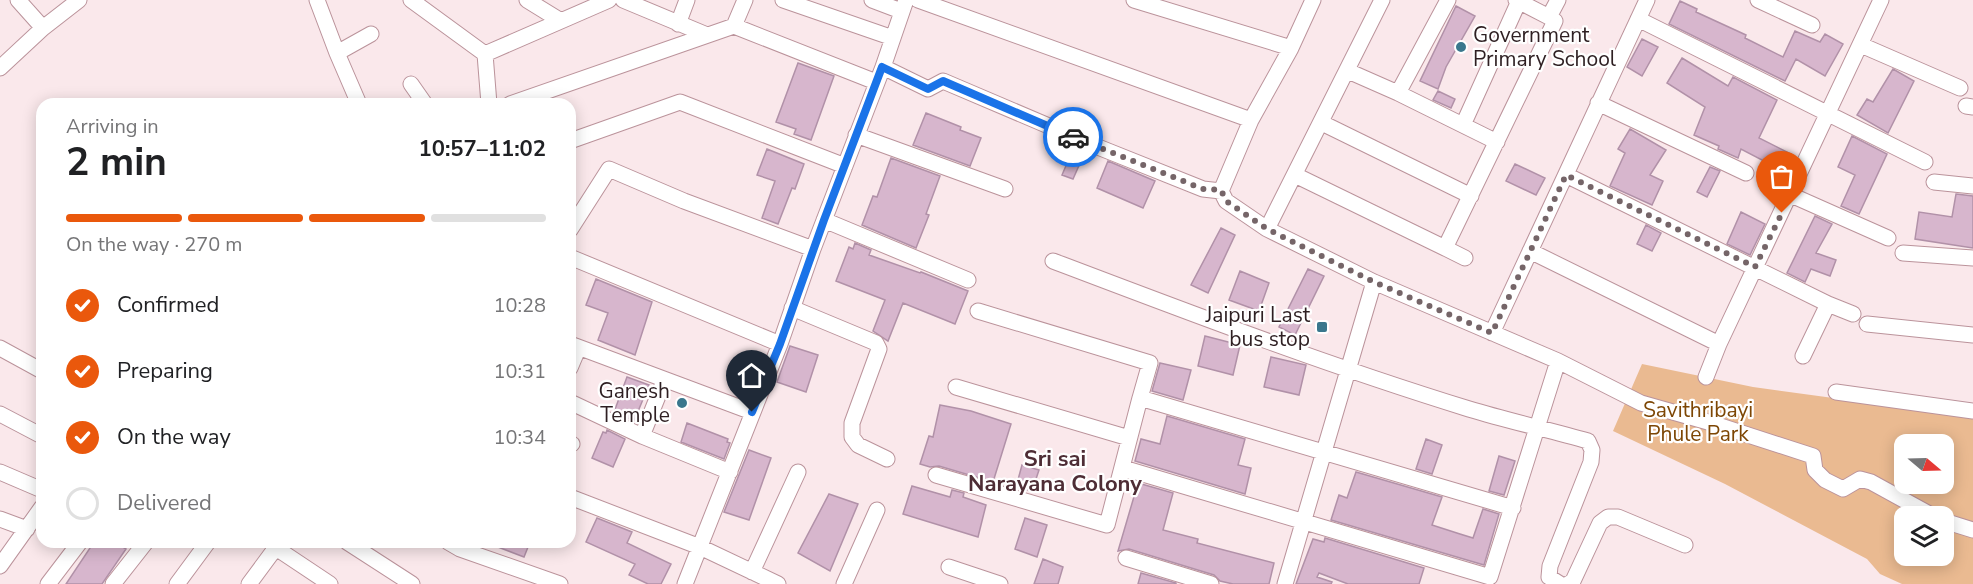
<!DOCTYPE html>
<meta charset="utf-8">
<style>
:root{--surface:#fff;--page:#f6f6f6;--text:#202124;--muted:#757577;--line:#e0e0e0;--accent:#ea580c}
body{margin:0;font-family:"Nunito Sans",sans-serif;background:var(--page);color:var(--text);height:100vh;display:flex;flex-direction:column;font-size:22px;white-space:nowrap}
*{box-sizing:border-box;margin:0}
p{font-size:20px;color:var(--muted)}
.icon{flex:none;width:33px;height:33px;fill:none;stroke:currentColor;stroke-width:2;stroke-linecap:round;stroke-linejoin:round}
.map{position:relative;flex:1;overflow:hidden}
.drawer{position:absolute;left:36px;top:98px;width:540px;height:450px;display:flex;flex-direction:column;background:var(--surface);border-radius:18px;box-shadow:0 3px 15px #0003}
.drawer>*{flex:none}
.needle{width:39px;rotate:109deg}
.buttons{position:absolute;left:1894px;top:434px;display:grid;gap:12px}
.buttons a{display:grid;place-items:center;width:60px;height:60px;border-radius:12px;background:var(--surface);box-shadow:0 3px 15px #0003;font-size:30px}
.pin{position:absolute;display:grid;place-items:center;width:51px;height:51px;color:#fff;margin:-62px -26px;border-radius:50% 50% 50% 0;rotate:-45deg;box-shadow:0 0 6px #0007}
.pin .icon{rotate:45deg}
.courier{position:absolute;display:grid;place-items:center;width:60px;height:60px;margin:-30px;border:4px solid #1a73e8;border-radius:50%;background:#fff;color:#222;box-shadow:0 2px 8px #0007}
.head em{font-style:normal;font-weight:700}
.head div{display:flex;flex-direction:column-reverse}
.head{display:flex;align-items:center;justify-content:space-between;height:102px;padding:0 30px}
h1{font-size:39px;font-weight:700;line-height:45px}
.bar{display:grid;grid-template-columns:repeat(4,1fr);gap:9px 6px;align-content:center;height:72px;padding:0 30px}
.bar i{height:8px;border-radius:4px;background:var(--line)}
.bar .on{background:var(--accent)}
.bar p{grid-column:span 4}
ol{padding:0 30px;list-style:none}
li{display:flex;align-items:center;gap:18px;height:66px}
li p{margin-inline-start:auto}
li .icon{padding:6px;border-radius:50%;background:var(--accent);color:#fff;stroke-width:4}
li:last-child{color:var(--muted)}
li i{width:33px;height:33px;border:3px solid var(--line);border-radius:50%}
.map>svg:first-child{display:block}
</style>
<div class="map">
<svg width="1973" height="584" viewBox="0 0 1973 584">
<rect width="100%" height="100%" fill="#fae8eb"/>
<path fill="#eaba91" fill-rule="evenodd" d="M1642 364 1753 387 1973 417V584H1902L1880 574 1867 559 1725 484 1613 431ZM1905 444H1944V483H1905ZM1905 516H1944V555H1905Z"/>
<path fill="#d7b6cd" stroke="#b191a8" stroke-width="1.5" d="M1680 1 1697 9 1696 12 1746 35 1745 38 1783 57 1795 31 1820 42 1825 34 1843 44 1825 76 1796 59 1785 81 1669 24Z
M1456 6 1475 16 1446 67 1438 89 1420 81Z
M1642 39 1658 47 1642 76 1627 67Z
M1682 58 1728 86 1733 77 1777 100 1759 138 1793 155 1785 172 1741 149 1738 158 1718 149 1719 146 1694 135 1705 107 1667 83Z
M798 63 834 76 811 140 794 134 796 129 776 122Z
M1893 69 1914 81 1888 133 1857 115 1867 99 1873 102Z
M1438 91 1455 99 1451 108 1433 100Z
M926 113 961 127 960 130 981 138 970 166 913 145Z
M1630 129 1666 150 1650 175 1663 181 1652 205 1610 186 1625 153 1618 149Z
M1852 136 1887 154 1859 214 1841 206 1855 175 1838 167Z
M1074 147 1085 152 1073 179 1062 175Z
M767 149 804 164 795 189 792 188 778 224 762 218 775 181 757 175Z
M891 158 940 176 926 214 929 215 916 248 862 225 873 196 877 197Z
M1108 161 1155 181 1143 208 1097 188Z
M1515 164 1545 178 1536 195 1506 181Z
M1710 167 1720 171 1707 197 1697 192Z
M1956 194 1973 196V248L1915 239 1919 212 1952 217Z
M1741 212 1765 224 1750 255 1727 244Z
M1815 216 1832 224 1816 253 1836 260 1830 276 1811 269 1805 282 1787 273Z
M1646 225 1661 233 1652 251 1637 244Z
M1221 228 1235 235 1208 293 1191 285Z
M855 243 871 250 869 255 920 273 921 272 968 291 955 324 903 303 888 341 873 331 885 300 836 281 849 247 853 249Z
M1308 269 1324 276 1295 335 1279 327Z
M1240 271 1269 283 1259 311 1229 300Z
M596 279 652 302 635 355 598 340 608 313 586 305Z
M1205 336 1240 345 1233 375 1198 366Z
M790 346 818 355 806 392 777 382Z
M1271 357 1306 365 1299 395 1264 387Z
M1160 363 1191 370 1183 400 1152 391Z
M627 377 649 385 634 421 614 412Z
M940 405 971 411 1011 424 993 482 939 466 930 467 920 464 929 436 933 437Z
M1167 416 1245 439 1238 465 1251 468 1245 494 1135 461 1141 439 1160 444Z
M687 423 728 439 727 442 730 443 724 459 681 442Z
M607 430 625 439 613 467 592 458 603 432 606 433Z
M1426 439 1442 445 1432 474 1416 469Z
M749 450 771 458 749 520 724 512Z
M1499 456 1515 461 1504 495 1489 491Z
M1022 465 1039 470 1032 491 1016 487Z
M1356 472 1442 497 1432 525 1460 534 1473 538 1483 509 1499 514 1484 565 1331 520 1339 495 1347 498Z
M1138 483 1173 493 1163 530 1198 539 1197 543 1274 563 1269 584H1233L1220 581 1214 575 1129 549 1118 551Z
M912 486 950 497 952 490 964 493 963 497 986 505 978 537 903 514Z
M829 494 858 504 830 571 798 553Z
M597 518 632 532 627 543 671 564 661 584H648L629 575 635 564 586 542Z
M1025 518 1047 525 1037 557 1015 549Z
M1325 538 1424 568 1419 584H1348L1319 573 1317 577 1332 582 1331 584H1296L1313 539 1324 542Z
M94 542H115L126 549 102 584H66Z
M485 542H530L524 557Z
M1043 559 1063 567 1058 584H1034Z
M1141 573 1176 583V584H1138Z"/>
<g fill="none" stroke-linecap="round" stroke-linejoin="round">
<g stroke="#bb939b" stroke-width="17">
<path id="minor" d="M18 0 43 28
M317 0 337 53 359 104
M411 0 485 54 489 104
M527 0 561 21
M623 0 707 35
M783 0 893 38
M872 0 901 11
M918 0 1251 120
M1134 0 1291 48
M1313 0 1291 48 1251 120 1221 191 1226 201 1267 229 1374 282 1558 361 1641 403 1708 422 1813 456 1815 470 1825 480 1843 489 1860 479 1871 482 1933 516
M1516 0 1549 17
M1758 0 1812 25
M1638 19 1925 162
M678 24 687 0
M734 26 876 82
M1861 45 1960 88
M337 53 371 34
M485 54 609 0
M883 67 928 89 943 81 1098 147 1203 189 1221 191
M0 68 43 28 79 0
M1348 71 1398 93 1497 142
M411 84 425 104
M1398 93 1448 0
M1598 103 1746 173
M510 104 734 26 745 0
M1966 106 1973 107
M1322 123 1471 196
M1463 125 1519 1
M856 135 1005 189
M570 141 680 102 845 166
M1295 175 1445 248 1555 21 1549 17 1558 0
M1566 175 1828 304 1853 314
M1934 182 1973 186
M1791 195 1888 238
M824 220 968 280
M1267 229 1382 0
M570 230 609 169 684 201 813 249
M1445 248 1465 258
M1530 251 1719 344 1881 0
M1903 253 1973 258
M570 257 780 344
M1053 261C1190 313 1329 366 1469 409 1509 421 1549 430 1588 441L1592 450 1591 462 1550 566 1549 577 1560 584
M792 308 876 343 879 349 852 423V437L858 445 887 459
M978 311 1150 363 1140 398 1513 508
M1867 324 1973 335
M1492 333 1647 0
M570 344 752 412
M0 348 42 371
M1803 356 1828 304
M570 368 578 349
M1706 377 1719 344
M956 387 1129 438
M1836 392 1973 411
M570 402 642 436 730 472
M0 414 42 436
M642 436 664 381
M570 443 572 444
M1123 468 1490 577 1558 361
M0 472 42 490
M936 475 1107 525 1140 398
M570 497 700 547 778 584
M0 519 27 529
M1944 521 1973 530
M347 542 412 584
M448 542 460 549 560 584
M276 548 330 584
M1126 558 1211 584
M0 566 42 507
M949 567 1000 584
M752 572 798 472
M48 584 80 542
M113 584 146 542
M177 584 208 542
M249 584 280 542
M685 584 780 344 813 249 883 67 906 0
M844 584 877 510
M1285 584 1374 282
M1568 584 1573 581 1600 523 1608 517H1618L1685 545"/>
</g>
<use href="#minor" stroke="#fff" stroke-width="15"/>
</g>
<g fill="none" stroke-linecap="round" stroke-linejoin="round">
<path stroke="#756568" stroke-width="6" stroke-dasharray="0 10.8" d="M1073 137 1203 189 1221 190 1226 201 1267 229 1374 282 1492 333 1566 175 1755 267 1782 213"/>
<path stroke="#1a73e8" stroke-width="8" d="M752 412 780 344 824 220 882 67 928 89 943 81 1073 137"/>
</g>
<g fill="#3a778d" stroke="#fff" stroke-width="2">
<circle cx="1461" cy="47" r="6"/>
<rect x="1316" y="321" width="12" height="12" rx="3"/>
<circle cx="682" cy="403" r="6"/>
</g>
<g text-anchor="middle" stroke-width="4.5" stroke-linejoin="round" paint-order="stroke">
<g font-size="21" fill="#2e1f22" stroke="#fff" text-anchor="end">
<text x="1473" y="42" text-anchor="start">Government<tspan x="1473" dy="24">Primary School</tspan></text>
<text x="1310" y="322">Jaipuri Last<tspan x="1310" dy="24">bus stop</tspan></text>
<text x="670" y="398">Ganesh<tspan x="670" dy="24">Temple</tspan></text>
</g>
<g font-size="21" fill="#7d4604" stroke="#fff">
<text x="1698" y="417">Savithribayi<tspan x="1698" dy="24">Phule Park</tspan></text>
</g>
<g font-size="22" font-weight="bold" fill="#4e2d35" stroke="#fff">
<text x="1055" y="466">Sri sai<tspan x="1055" dy="25">Narayana Colony</tspan></text>
</g>
</g>
</svg>
<div class="buttons">
<a><svg class="needle" viewBox="-14 -14 28 28"><path d="M0-13l5 13h-10z" fill="#e53935"/><path d="M0 13l5-13h-10z" fill="#757577"/></svg></a>
<a><svg class="icon" aria-label="layers" viewBox="0 0 24 24"><path d="M12 4l9 5-9 5-9-5zM3 14l9 5 9-5"/></svg></a>
</div>
<div class="pin" style="left:1782px;top:213px;background:#ea580c"><svg class="icon" aria-label="bag" viewBox="0 0 24 24"><path d="M5 8h14l-1 12H6zM9 8a3 3 0 0 1 6 0"/></svg></div>
<div class="pin" style="left:752px;top:412px;background:#1f2937"><svg class="icon" aria-label="home" viewBox="0 0 24 24"><path d="M3 11l9-7 9 7M6 9v11h12V9"/></svg></div>
<div class="courier" style="left:1073px;top:137px"><svg class="icon" aria-label="car" viewBox="0 0 24 24"><path d="M5 17H2v-5l4-1 3-4h7l3 4 3 1v5h-3M9 17h6M6 11h13"/><circle cx="7" cy="17" r="2"/><circle cx="17" cy="17" r="2"/></svg></div>
<section class="drawer">
<div class="head"><div><h1>2 min</h1><p>Arriving in</p></div><em>10:57–11:02</em></div>
<div class="bar"><i class="on"></i><i class="on"></i><i class="on"></i><i></i><p>On the way · 270 m</p></div>
<ol>
<li><svg class="icon" aria-label="check" viewBox="0 0 24 24"><path d="M5 12l5 5 9-10"/></svg>Confirmed<p>10:28</p></li>
<li><svg class="icon" aria-label="check" viewBox="0 0 24 24"><path d="M5 12l5 5 9-10"/></svg>Preparing<p>10:31</p></li>
<li><svg class="icon" aria-label="check" viewBox="0 0 24 24"><path d="M5 12l5 5 9-10"/></svg>On the way<p>10:34</p></li>
<li><i></i>Delivered</li>
</ol>
</section>
</div>
